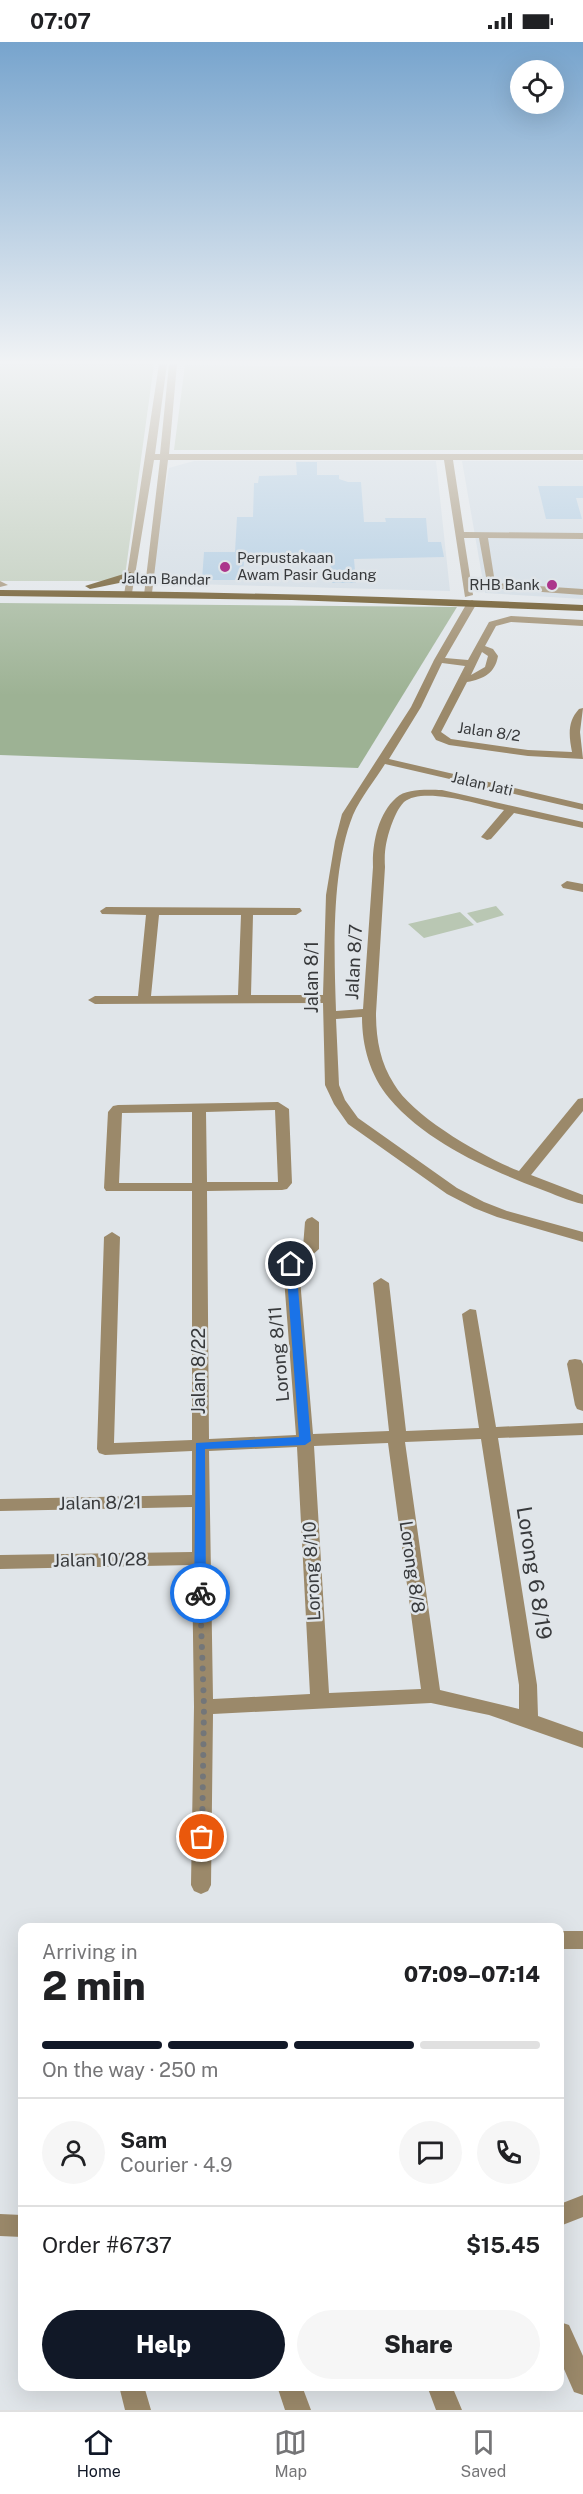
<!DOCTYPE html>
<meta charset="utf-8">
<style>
:root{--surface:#fff;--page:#f6f6f6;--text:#202124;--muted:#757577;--line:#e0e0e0;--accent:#111827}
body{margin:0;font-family:"Public Sans",sans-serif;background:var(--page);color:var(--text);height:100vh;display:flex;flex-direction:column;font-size:22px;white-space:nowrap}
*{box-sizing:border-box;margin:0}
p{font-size:20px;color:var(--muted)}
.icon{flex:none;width:33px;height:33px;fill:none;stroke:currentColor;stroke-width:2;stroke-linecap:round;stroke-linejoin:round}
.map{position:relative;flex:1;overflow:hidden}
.side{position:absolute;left:18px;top:1881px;width:546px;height:468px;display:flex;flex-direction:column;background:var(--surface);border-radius:12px;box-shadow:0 6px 24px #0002}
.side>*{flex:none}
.buttons{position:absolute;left:510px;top:18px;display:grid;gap:12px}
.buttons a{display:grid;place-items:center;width:54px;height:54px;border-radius:50%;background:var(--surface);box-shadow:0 6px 24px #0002;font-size:30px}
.pin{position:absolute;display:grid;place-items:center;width:51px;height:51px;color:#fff;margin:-26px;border:3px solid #fff;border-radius:50%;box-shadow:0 2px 6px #0007}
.courier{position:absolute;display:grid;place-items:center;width:60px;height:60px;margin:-30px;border:4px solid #1a73e8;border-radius:50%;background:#fff;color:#222;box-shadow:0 2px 8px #0007}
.overview em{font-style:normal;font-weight:800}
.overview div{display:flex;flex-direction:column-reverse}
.overview{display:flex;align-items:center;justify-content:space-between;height:102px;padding:0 24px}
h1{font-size:39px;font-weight:800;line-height:45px}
.bar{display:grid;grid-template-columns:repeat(4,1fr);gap:9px 6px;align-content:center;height:72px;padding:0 24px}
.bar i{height:8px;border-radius:4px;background:var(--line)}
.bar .active{background:var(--accent)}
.bar p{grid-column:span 4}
.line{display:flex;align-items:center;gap:15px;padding:0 24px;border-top:2px solid var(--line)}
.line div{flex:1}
.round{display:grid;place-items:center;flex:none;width:63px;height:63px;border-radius:32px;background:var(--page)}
.action{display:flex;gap:12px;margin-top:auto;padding:12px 24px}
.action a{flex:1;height:69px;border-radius:36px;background:var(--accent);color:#fff;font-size:24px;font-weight:800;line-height:69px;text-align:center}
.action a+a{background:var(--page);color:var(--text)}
.status{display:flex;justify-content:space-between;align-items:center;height:42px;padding:0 30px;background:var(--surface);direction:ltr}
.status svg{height:16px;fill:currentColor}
.dock{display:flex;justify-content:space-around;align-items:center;height:84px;border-top:2px solid var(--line);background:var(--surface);font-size:16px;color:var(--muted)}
.dock a{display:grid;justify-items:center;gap:3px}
.dock .active{color:var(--accent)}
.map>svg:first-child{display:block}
</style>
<div class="status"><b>07:07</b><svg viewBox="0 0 49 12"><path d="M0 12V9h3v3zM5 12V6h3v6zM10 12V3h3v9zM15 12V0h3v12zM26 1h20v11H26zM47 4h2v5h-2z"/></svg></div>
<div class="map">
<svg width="583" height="2368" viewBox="0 0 583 2368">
<rect width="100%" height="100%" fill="#e0e5e9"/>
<path fill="#ced9e2" d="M194 419H436L450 549 154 541 150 538 169 426Z
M462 419H583V557L485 551Z"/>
<path fill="#b9c7b3" d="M0 322H154L125 534 105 539H0Z
M185 323 583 326V408H174Z
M496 864 504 873 477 881 467 871Z
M460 870 474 883 424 896 408 882Z"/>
<path fill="#9db294" d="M0 561 457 565 358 726 0 713Z"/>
<path fill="#a6c6df" d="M296 420H317V433H339V437L348 440H361L364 480H386L385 476H426L428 500H441L444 515 354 517 356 541H332L330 516H244L243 538H202L204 510H235L237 475H253L254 441H258L259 434 297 433Z
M538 444H583V456H576L582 477H546Z"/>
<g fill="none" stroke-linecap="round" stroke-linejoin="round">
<path fill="#9b896a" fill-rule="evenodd" d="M159 322H167L155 412H160L169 322H177L169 412H583V418H453L464 490 583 491V497L488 496 495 541 583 547V553L488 546 479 496H464L473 553 465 555 444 418H168L152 551 144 553 160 418H154L132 551 124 553Z
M0 539 8 543 0 545Z
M472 558 477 561 445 616 468 618 489 580 511 574 583 578V584L511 580 496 584 485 604 493 607 498 614C495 631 484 637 467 640L441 690 451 697 528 708 572 710C569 694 567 680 579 667L583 666 580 690 583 717 528 714 449 703 436 698 431 690 465 624 442 621 421 665 389 717 583 762V768L385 722C375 738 361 755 353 773 331 828 334 910 336 969L363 967 373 825C372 802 378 772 396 756 407 746 428 748 442 748L583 780V786L514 771 491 797 487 798 481 795 504 768C481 763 423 744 404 760 398 766 394 776 391 784 386 799 384 809 385 825L376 971C376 997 380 1020 394 1042 413 1075 483 1115 519 1129L578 1057 583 1056V1069L531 1133 583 1153V1162C568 1159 554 1152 540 1147 488 1127 427 1101 389 1056 370 1033 362 1004 362 975L336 977 339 1043 345 1058 358 1076 457 1146 484 1160 507 1169 583 1190V1200L497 1175 474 1166 447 1152 348 1082 334 1062 325 1043 323 961 95 962 88 958 95 954H138L146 873 102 872 100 869 106 865 300 866 302 869 296 873H253L251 953H323L326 853 335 799 342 772 411 665 434 618 467 561ZM482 610 488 614 485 625 471 633ZM159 873H241L238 953 151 954Z
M567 839 583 842V850L563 846 561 843Z
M278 1060 289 1067 292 1141 287 1147 282 1148 207 1149 209 1397 296 1393 283 1223 303 1205 305 1180 307 1177 312 1175 319 1180V1207L299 1225 313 1392 389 1389 373 1241 381 1236 389 1241 406 1389 479 1386 462 1272 470 1267 476 1268 496 1385 583 1381V1393L498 1396 537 1643 538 1674 583 1690V1706L489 1673 431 1661 213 1672 211 1843 208 1849 201 1852 194 1849 191 1843 194 1665 192 1523 0 1527V1513L192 1510V1465L0 1469V1457L192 1453V1409L105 1413 99 1411 97 1407 104 1195 112 1190 120 1195 114 1401 192 1398V1149H106L104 1146 108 1070 113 1064 118 1063ZM275 1068 278 1140H207L206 1070ZM192 1070V1141H119L122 1071ZM481 1397 519 1643V1667L440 1648 405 1400ZM388 1401 421 1647 329 1651 314 1404ZM297 1405 310 1652 213 1657 209 1409Z
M575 1317 581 1318 583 1322V1369L577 1367 575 1363 567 1322 569 1318Z
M560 1889H583V1907H560Z
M583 2153V2175L560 2184V2162Z
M0 2172 22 2173V2195L0 2194Z
M560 2280 569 2283 583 2314V2353L574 2350 560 2318Z
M119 2344H144L151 2368H125Z
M277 2344H302L311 2368H285Z
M427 2344H452L462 2368H436Z"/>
<path fill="#59400b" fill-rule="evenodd" d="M130 530 135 533 124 540 90 547 85 544Z
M0 548C194 549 389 554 583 563V569L292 558 0 554Z"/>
</g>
<linearGradient id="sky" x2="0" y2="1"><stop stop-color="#77a4cd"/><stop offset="0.49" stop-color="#f1f3f5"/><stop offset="1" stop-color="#f1f3f5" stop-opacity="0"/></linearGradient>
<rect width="583" height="654" fill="url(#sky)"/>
<path fill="#1a73e8" d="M291 1219 296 1222 311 1399 305 1403 205 1407 206 1551 200 1555 194 1551 196 1401 299 1395 286 1222Z"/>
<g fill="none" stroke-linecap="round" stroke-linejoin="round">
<path stroke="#737679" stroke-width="6" stroke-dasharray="0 10.8" d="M200 1551 204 1665 202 1795"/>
</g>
<g fill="#ac358b" stroke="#e0e5e9" stroke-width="2">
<circle cx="225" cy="525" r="6"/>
<circle cx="552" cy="543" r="6"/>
</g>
<g text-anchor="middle" stroke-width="5" stroke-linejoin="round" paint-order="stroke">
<g font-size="15" fill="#383a3c" stroke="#e0e5e9" text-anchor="start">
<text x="237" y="521">Perpustakaan<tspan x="237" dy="17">Awam Pasir Gudang</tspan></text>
<text x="540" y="548" text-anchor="end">RHB Bank</text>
</g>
<g font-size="15" fill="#383a3c" stroke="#e0e5e9">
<text transform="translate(166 537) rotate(1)" y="5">Jalan Bandar</text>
<text transform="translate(489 690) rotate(8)" y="5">Jalan 8/2</text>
<text transform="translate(482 742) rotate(13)" y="5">Jalan Jati</text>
</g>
<g font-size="18" fill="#383a3c" stroke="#e0e5e9">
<text transform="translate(354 920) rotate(-87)" y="6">Jalan 8/7</text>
<text transform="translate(312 935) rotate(-90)" y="6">Jalan 8/1</text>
<text transform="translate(279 1312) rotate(-95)" y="6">Lorong 8/11</text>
<text transform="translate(199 1329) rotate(-90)" y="6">Jalan 8/22</text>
<text transform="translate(100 1461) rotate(-1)" y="6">Jalan 8/21</text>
<text transform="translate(100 1518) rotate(-1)" y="6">Jalan 10/28</text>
<text transform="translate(412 1525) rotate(82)" y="6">Lorong 8/8</text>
<text transform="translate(312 1529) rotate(-93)" y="6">Lorong 8/10</text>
</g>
<g font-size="21" fill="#383a3c" stroke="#e0e5e9">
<text transform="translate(534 1531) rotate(81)" y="7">Lorong 6 8/19</text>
</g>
</g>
</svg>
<div class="buttons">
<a><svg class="icon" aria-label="locate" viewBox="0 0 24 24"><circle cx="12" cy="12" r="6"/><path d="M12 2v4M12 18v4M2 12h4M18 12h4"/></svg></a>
</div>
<div class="pin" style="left:202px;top:1795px;background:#ea580c"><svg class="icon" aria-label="bag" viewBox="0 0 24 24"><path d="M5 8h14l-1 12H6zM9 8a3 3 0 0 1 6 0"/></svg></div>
<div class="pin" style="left:291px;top:1222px;background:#1f2937"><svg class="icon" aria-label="home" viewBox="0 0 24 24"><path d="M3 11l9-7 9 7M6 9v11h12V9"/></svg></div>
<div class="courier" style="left:200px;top:1551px"><svg class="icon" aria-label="bike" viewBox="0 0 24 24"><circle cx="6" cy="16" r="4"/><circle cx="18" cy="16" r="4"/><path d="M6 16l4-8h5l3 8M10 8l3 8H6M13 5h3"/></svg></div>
<section class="side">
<div class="overview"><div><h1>2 min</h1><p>Arriving in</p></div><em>07:09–07:14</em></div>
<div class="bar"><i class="active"></i><i class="active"></i><i class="active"></i><i></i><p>On the way · 250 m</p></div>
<div class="line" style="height:108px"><a class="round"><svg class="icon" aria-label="person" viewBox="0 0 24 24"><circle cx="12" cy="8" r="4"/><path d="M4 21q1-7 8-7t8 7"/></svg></a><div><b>Sam</b><p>Courier · 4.9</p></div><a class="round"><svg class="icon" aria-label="chat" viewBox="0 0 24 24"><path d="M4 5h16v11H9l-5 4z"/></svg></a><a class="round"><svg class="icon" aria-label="phone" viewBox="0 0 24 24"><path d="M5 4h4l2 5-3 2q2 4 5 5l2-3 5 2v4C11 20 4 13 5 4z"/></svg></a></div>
<div class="line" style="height:78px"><div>Order #6737</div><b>$15.45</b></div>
<div class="action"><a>Help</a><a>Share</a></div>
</section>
</div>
<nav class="dock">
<a class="active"><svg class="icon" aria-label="home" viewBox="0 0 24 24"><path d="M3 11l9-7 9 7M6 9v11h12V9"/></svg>Home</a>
<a><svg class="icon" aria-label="map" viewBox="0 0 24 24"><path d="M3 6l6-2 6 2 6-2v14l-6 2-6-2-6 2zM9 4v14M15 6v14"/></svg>Map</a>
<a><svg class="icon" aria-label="saved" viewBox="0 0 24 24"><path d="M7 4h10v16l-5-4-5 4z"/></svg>Saved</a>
</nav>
